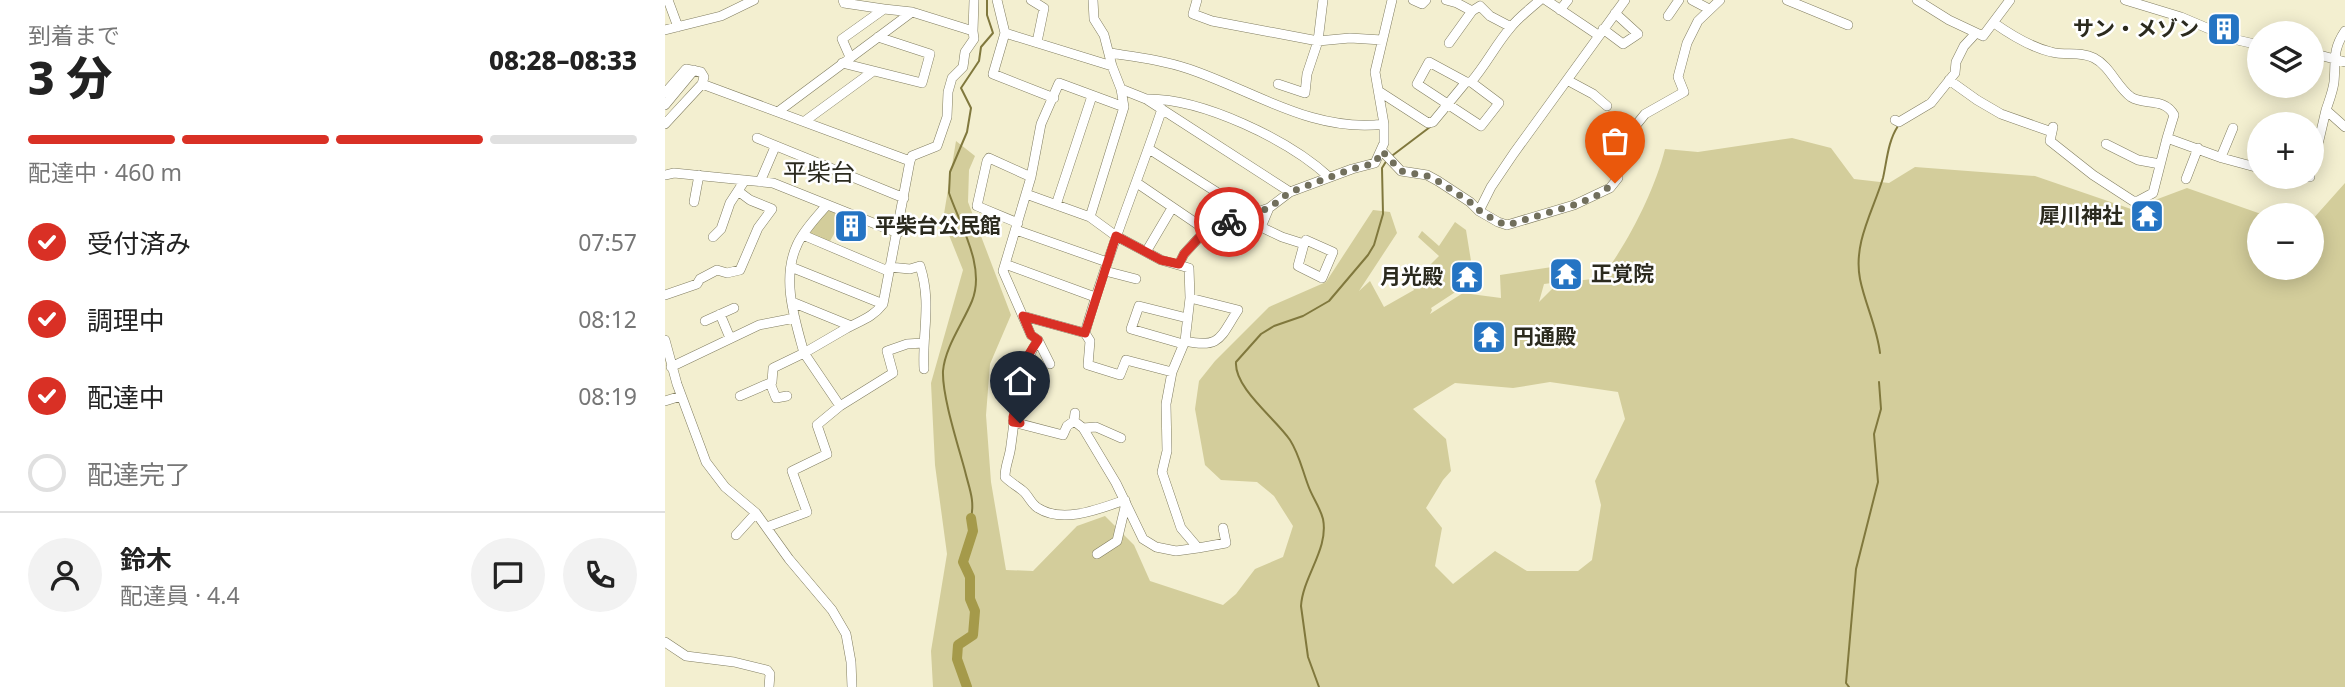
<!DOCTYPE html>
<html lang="ja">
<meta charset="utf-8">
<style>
:root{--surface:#fff;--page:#f2f2f2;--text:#222;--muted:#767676;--line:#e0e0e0;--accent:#d93025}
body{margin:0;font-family:"Noto Sans","Noto Sans JP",sans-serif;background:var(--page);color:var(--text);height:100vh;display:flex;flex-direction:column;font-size:26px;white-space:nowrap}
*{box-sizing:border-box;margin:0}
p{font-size:23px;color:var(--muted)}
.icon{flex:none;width:38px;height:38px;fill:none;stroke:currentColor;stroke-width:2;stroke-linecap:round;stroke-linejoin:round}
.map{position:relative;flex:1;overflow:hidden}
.drawer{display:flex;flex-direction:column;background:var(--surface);width:665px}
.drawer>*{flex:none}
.tools{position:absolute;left:1582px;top:21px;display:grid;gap:14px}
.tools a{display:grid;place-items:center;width:77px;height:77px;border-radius:50%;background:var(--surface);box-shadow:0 4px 18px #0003;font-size:35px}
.pin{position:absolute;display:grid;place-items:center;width:60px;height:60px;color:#fff;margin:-72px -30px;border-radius:50% 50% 50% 0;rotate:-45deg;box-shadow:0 0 7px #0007}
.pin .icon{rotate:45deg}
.courier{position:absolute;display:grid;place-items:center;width:70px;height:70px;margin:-35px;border:5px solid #d93025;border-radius:50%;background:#fff;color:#222;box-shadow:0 2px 9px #0007}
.head em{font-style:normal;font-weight:800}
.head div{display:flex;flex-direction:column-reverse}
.head{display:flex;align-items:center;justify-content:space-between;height:119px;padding:0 28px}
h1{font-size:46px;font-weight:800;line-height:52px}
.bar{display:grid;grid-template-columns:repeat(4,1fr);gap:10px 7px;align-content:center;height:84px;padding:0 28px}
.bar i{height:9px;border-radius:5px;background:var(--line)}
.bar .selected{background:var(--accent)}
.bar p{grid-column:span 4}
.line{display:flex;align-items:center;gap:18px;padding:0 28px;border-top:2px solid var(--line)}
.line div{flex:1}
.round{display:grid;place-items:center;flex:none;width:74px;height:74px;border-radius:37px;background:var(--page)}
ol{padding:0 28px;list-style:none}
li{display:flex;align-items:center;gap:21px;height:77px}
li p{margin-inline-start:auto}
li .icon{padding:7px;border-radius:50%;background:var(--accent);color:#fff;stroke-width:4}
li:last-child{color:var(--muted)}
li i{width:38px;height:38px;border:4px solid var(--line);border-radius:50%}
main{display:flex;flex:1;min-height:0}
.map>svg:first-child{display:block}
</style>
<main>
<section class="drawer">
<div class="head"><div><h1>3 分</h1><p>到着まで</p></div><em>08:28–08:33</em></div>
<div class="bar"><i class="selected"></i><i class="selected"></i><i class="selected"></i><i></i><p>配達中 · 460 m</p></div>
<ol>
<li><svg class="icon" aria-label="check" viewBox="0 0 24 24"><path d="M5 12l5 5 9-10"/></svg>受付済み<p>07:57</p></li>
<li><svg class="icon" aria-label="check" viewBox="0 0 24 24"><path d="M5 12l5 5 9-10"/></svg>調理中<p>08:12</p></li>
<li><svg class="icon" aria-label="check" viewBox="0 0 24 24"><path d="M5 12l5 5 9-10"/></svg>配達中<p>08:19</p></li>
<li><i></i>配達完了</li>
</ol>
<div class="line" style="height:126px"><a class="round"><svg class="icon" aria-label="person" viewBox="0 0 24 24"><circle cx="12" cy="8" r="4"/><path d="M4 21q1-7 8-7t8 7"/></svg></a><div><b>鈴木</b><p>配達員 · 4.4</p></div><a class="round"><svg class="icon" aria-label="chat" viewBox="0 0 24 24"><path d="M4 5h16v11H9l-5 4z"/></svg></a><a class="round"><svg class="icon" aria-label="phone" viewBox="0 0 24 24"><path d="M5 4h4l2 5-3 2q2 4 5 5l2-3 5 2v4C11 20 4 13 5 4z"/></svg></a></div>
</section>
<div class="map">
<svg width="1680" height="687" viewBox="0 0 1680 687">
<rect width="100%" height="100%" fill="#f3efd0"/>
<path fill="#d3cd9b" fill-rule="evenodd" d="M1127 138 1166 148 1189 179 1224 183 1250 167 1370 176 1466 209 1522 188 1599 215H1594V268H1647V220L1680 183V687H268L266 651 282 554 270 465 266 383 298 270 278 220 291 141 310 156 304 170 303 202 346 315 325 364 321 415 326 482 341 570 368 571 412 526 440 516 469 545 485 581 558 605 571 594 590 569 618 557 628 526 609 496 592 482 556 480 540 465 530 409 534 381 550 361 604 307 661 282 708 210 725 212 732 233 694 291 705 281 719 307 749 290 746 284 774 256 753 237 757 231 774 246 790 222 801 230 807 267 790 278 795 289 766 308 767 310 765 314 798 293 836 298 835 275 887 267V283L879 284 874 302 893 283 936 278C962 245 990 190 1000 149L1033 152ZM885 382 953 392 960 419 930 481 936 505 927 560 913 571H862L830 551 788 584 770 566 777 528 761 508 778 480 786 471 781 439 748 409 790 383 848 388Z
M162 209 179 216 164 243 143 235Z"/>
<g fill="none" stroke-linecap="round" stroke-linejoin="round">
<path stroke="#80783d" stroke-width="2" d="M728 155 765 127
M1215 353C1212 327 1200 304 1195 279 1188 243 1208 211 1218 178 1222 160 1223 141 1233 126
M306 518C310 500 304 488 300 471 293 445 277 396 278 371 280 347 298 323 307 301 321 267 295 225 284 193L285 172 302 132 306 108 296 88 314 61 316 47 328 33 322 15V0
M654 687 643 657 636 606C638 576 664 549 658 519 655 507 647 497 643 485 637 469 634 454 625 440 611 419 569 388 571 362L596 334 609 326 638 316 664 301 703 255 709 245 718 214 717 168 722 160
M1184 687 1181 683 1191 569 1213 482 1209 434 1216 409 1214 382"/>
<path stroke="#a59a4a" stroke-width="10" d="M302 687 292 659 293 645 308 635 310 611 305 599V577L298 562 308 531 306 518"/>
<g stroke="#807d60" stroke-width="10">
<path id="minor" d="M3 0 13 27
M178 0 179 3 219 9
M332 0 340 33 328 74 389 98
M366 0 379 8 372 42
M532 0 528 14 547 21 653 41 685 38 717 40
M748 0 757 4 761 0
M781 0 792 3 807 11 815 6 825 16 846 27
M881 0 933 35
M1027 0 1044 9
M1122 0 1183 25
M1252 0 1284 20 1318 36 1345 0
M1460 0 1516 17 1568 39 1594 45
M895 10 903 0
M1003 16 1014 0
M1329 23C1346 35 1365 47 1386 52 1401 56 1415 51 1429 58 1445 66 1452 87 1466 97 1480 106 1499 97 1509 115L1502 138 1557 158 1594 168
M938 29 958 44 973 34 950 13
M0 30 56 16 89 0
M1680 31C1667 50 1671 61 1669 82 1668 91 1664 101 1661 110L1680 127
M340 33 447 66
M784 43 807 11
M445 53C471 57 498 60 524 69 589 91 648 133 719 124
M1647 53 1680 62
M185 57 177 39 219 9 247 12 308 31 309 0
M764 62 801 82H806L834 103 816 126 752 84Z
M177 63 257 83 265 54 213 37
M902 80 928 94 942 106
M1284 80 1312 100 1336 114 1387 132
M806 82C821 65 831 44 846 27 854 17 865 9 875 0
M37 84 245 161
M613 84 640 93 642 74 653 41 658 0
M456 89 481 99 625 192
M715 92 763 123 768 122 801 82
M0 93 21 69 36 72 39 77 37 84 0 124
M481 99C537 98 624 140 664 177
M0 105 29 70
M497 109C472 184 441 257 420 333L425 341 423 365 455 375 461 360 507 372
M114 111 247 12
M1230 120 1234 122 1266 103 1290 73 1291 62 1299 46 1311 33
M140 121 207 72
M1388 127 1385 141 1428 175 1468 201H1473L1488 193 1502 138
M92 138 239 198
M1441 144 1473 160 1495 164
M484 149 586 214
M937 149 935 156 937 160 953 159
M717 151 736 171 762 175 773 181 805 202 814 211 833 222 842 225 909 205 945 188 953 178V159L967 130 980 114 1019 92 1013 77 1022 43 1033 21 1055 0
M1556 157 1568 128
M1647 170 1661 110
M0 175 9 173 108 183 233 233
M1641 177H1645
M1521 179 1533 148
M95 182 110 147
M472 183 541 230
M361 194 425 217 451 236 496 260 524 268 525 298 520 341 507 372 501 404 502 451 497 472 516 528 533 548 511 551 491 547 478 539 451 483 418 428 409 421 410 413
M29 202 34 175
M391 205 427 96
M604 208 596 227 617 237 639 244 641 240 668 252 657 278 633 266 639 244
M814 211 826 187 849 153 960 0
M425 217 459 107 456 89 447 66 439 35 429 19 428 0
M353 223 312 206 322 161 324 158 366 177
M351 230 442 262
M138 235 223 271
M48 237 56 229 65 203 80 180
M481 252 507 208
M340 264 430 297
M514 264 519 254 541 230 604 208 625 192 687 169 710 163 719 143V124L710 72 727 0
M126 267 218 304
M224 267 245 269 255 266C267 303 257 332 259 369
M440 271 471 279
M0 295 32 284 35 279 52 270 62 273 75 270 93 228 107 209 85 200 73 191
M127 302 186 326
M55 314 65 338
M358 316 420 333
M40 321 69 308
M0 340 12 384 41 462 60 487 91 513 124 559 167 610 181 634 186 662 187 687
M373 340C353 370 351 410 346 445 345 457 340 465 340 477 346 483 352 486 358 491 364 496 366 504 373 508 398 524 434 509 460 500
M520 341C556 349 555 337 573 310L525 298
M258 343 242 344 222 351 228 373 175 406 139 353C153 345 168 336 182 328 197 320 208 317 218 304L245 161 247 156 272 146 282 117 283 92 287 78 298 67 300 52 309 39 308 31
M518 344 466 329 474 306 522 318
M385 364 373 340 366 335 338 271 366 177 376 124 394 83 459 107
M6 367 94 325 130 318
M105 383 111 398 122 396
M75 396 107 382 108 368 139 353C130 320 116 279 132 245 138 231 151 218 161 206
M0 401 16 396
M348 422 398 435 402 426 409 421
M418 428 431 427 456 438
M102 527 142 512 127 471 162 454 152 425 175 406
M71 535 91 513
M533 548 561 543 558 528
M432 554 452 541 461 503
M0 642 21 656 69 662 102 670 105 674 104 687"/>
</g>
<use href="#minor" stroke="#fff" stroke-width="9"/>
</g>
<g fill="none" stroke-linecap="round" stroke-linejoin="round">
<path stroke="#716f5c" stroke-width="7" stroke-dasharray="0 12.6" d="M564 222 604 208 625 192 687 169 710 163 717 151 736 171 762 176 773 181 805 202 816 212 833 222 842 225 909 205 931 196 950 183"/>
<path stroke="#d93025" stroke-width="9" d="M355 423 348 422V417L364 354 373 340 366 335 358 316 420 333 451 236 496 260 514 264 519 254 541 230 564 222"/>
</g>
<defs>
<g id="building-square" transform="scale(1.75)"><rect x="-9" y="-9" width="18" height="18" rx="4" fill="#2574c3" stroke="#fff"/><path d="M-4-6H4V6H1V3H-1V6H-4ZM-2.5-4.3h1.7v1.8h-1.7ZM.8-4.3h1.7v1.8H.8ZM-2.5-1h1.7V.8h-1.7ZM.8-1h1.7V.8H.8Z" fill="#fff"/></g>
<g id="temple-square" transform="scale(1.75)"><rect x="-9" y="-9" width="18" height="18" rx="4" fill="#2574c3" stroke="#fff"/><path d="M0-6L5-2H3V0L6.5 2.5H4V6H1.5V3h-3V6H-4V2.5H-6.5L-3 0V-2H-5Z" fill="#fff"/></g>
</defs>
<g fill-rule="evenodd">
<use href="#building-square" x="1559" y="29"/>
<use href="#temple-square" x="1482" y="216"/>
<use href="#building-square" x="186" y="226"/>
<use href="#temple-square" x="901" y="274"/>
<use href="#temple-square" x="802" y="277"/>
<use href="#temple-square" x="824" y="337"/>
</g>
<g text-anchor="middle" stroke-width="5" stroke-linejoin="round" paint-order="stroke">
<g font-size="21" font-weight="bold" fill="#2b2a1e" stroke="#fff" text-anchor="end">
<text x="1534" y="36">サン・メゾン</text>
<text x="1458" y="223">犀川神社</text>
<text x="210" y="233" text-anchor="start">平柴台公民館</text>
<text x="926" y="281" text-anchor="start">正覚院</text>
<text x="778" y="284">月光殿</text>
<text x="848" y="344" text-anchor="start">円通殿</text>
</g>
<g font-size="24" fill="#2b2a1e" stroke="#fff">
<text x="154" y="181">平柴台</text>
</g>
</g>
</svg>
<div class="tools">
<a><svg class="icon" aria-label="layers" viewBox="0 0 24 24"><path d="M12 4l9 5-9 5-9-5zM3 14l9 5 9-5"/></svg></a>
<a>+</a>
<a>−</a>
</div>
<div class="pin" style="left:950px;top:183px;background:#ea580c"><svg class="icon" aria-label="bag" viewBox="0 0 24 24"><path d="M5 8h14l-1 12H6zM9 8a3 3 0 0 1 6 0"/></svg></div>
<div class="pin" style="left:355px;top:423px;background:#1f2937"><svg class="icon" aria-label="home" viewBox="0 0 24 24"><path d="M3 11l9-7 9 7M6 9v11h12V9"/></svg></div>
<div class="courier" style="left:564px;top:222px"><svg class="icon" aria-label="bike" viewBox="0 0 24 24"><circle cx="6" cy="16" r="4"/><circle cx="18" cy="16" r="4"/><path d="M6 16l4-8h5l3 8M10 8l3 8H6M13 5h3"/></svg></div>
</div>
</main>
